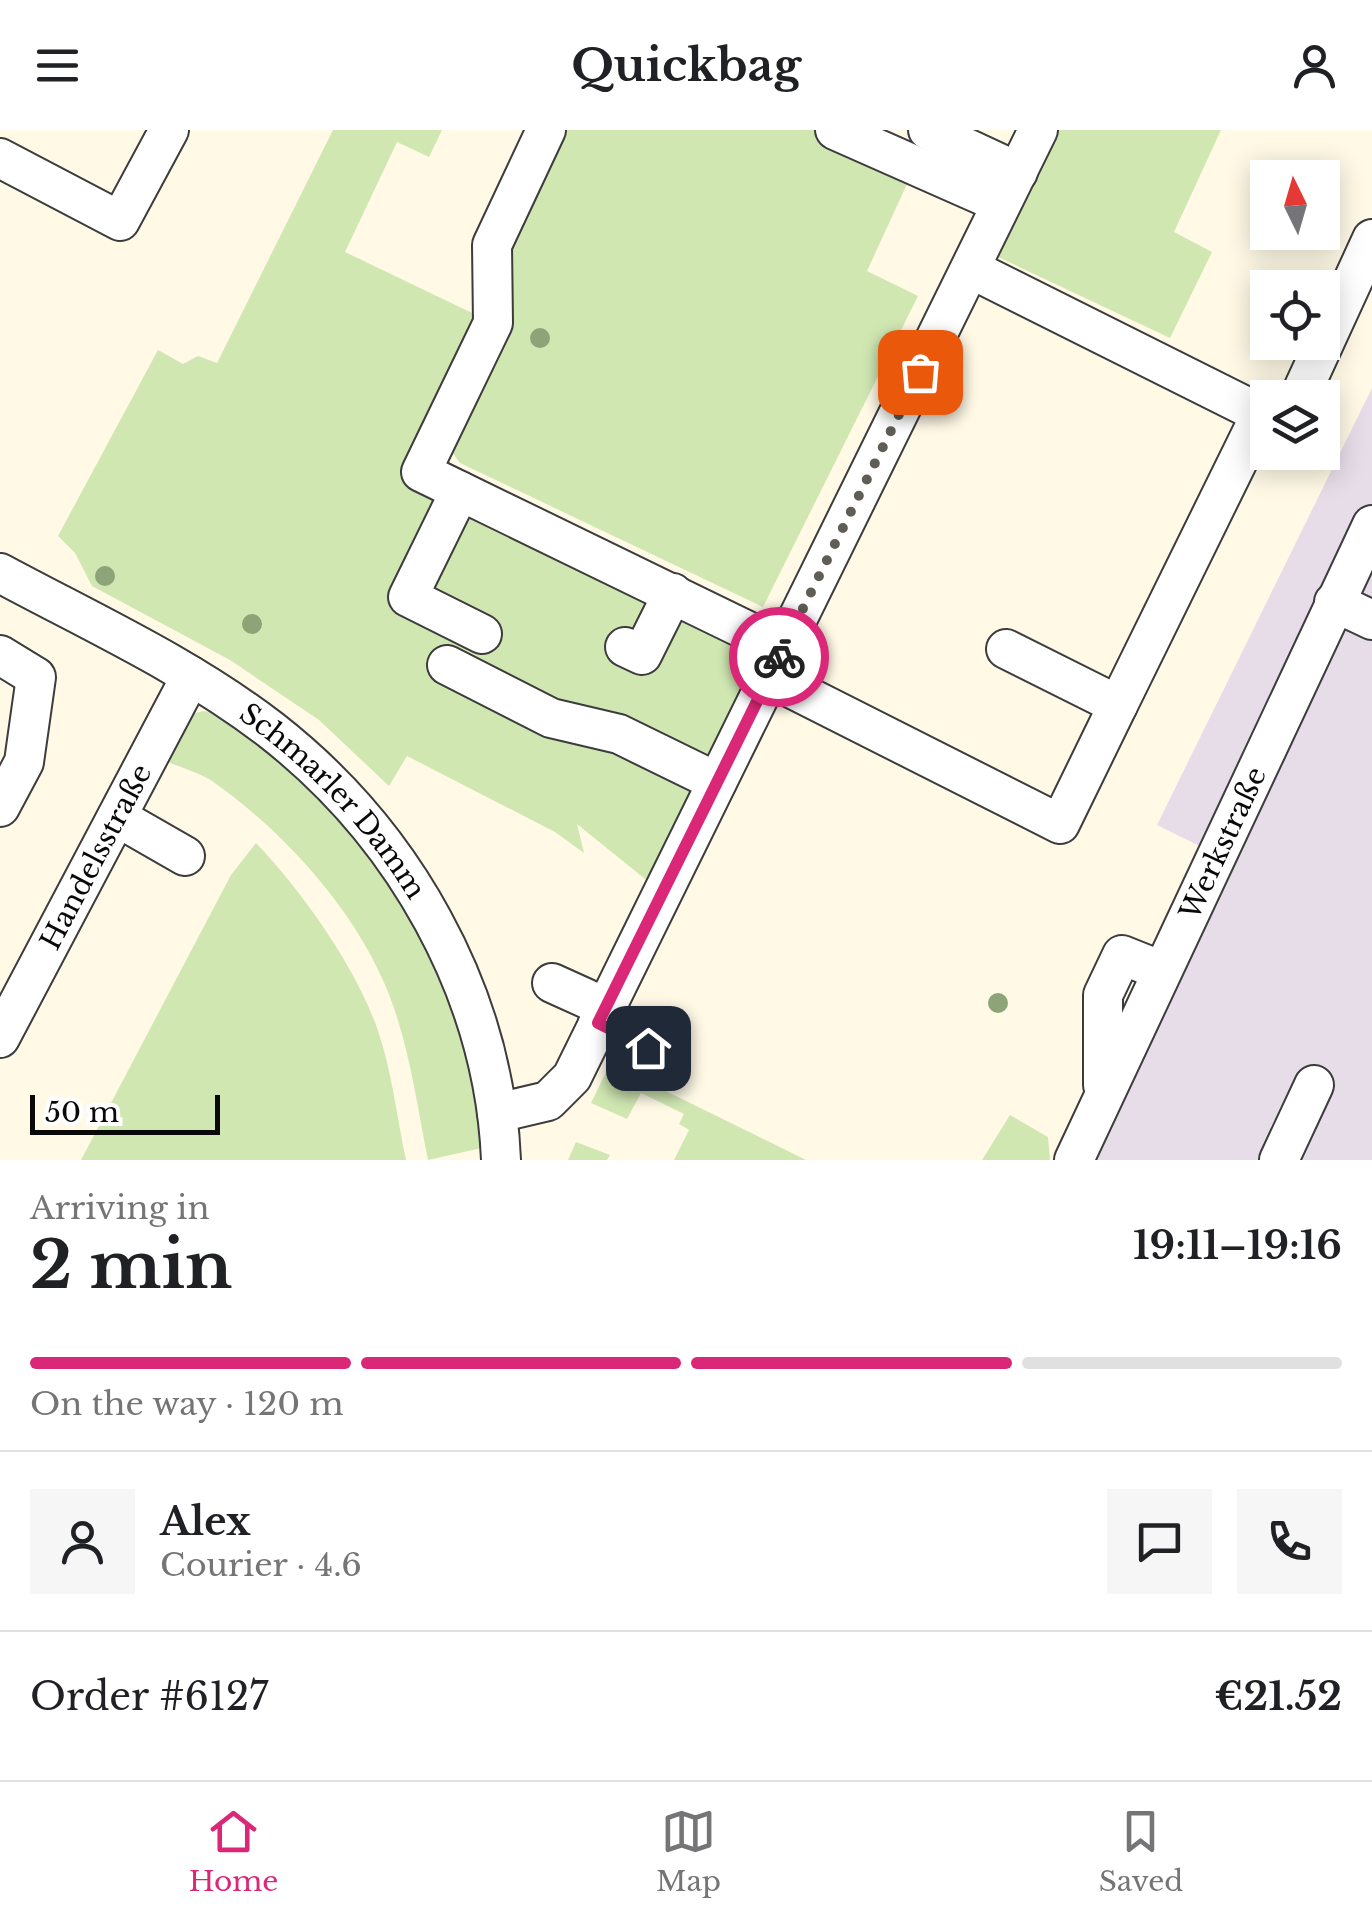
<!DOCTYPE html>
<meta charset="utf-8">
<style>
:root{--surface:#fff;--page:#f6f6f6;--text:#202124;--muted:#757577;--line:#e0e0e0;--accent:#db2777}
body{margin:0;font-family:"Libre Baskerville",serif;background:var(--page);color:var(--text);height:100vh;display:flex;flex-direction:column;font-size:38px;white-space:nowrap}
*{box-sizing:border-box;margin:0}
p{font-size:32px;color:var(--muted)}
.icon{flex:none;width:55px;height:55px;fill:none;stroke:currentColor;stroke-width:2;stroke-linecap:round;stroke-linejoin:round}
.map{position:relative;height:1030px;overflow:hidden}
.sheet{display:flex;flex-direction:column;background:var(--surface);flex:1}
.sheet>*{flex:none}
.needle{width:65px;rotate:355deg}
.controls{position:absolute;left:1250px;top:30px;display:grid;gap:20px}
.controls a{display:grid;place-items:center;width:90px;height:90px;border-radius:0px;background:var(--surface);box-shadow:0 5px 25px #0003;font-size:50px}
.scale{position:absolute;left:30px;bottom:25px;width:190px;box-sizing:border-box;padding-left:10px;border:5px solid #090909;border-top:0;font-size:28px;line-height:35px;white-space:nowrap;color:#090909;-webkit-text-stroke:8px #fff;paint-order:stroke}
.pin{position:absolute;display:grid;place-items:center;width:85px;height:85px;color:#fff;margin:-42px;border-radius:20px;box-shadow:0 5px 15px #0006}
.courier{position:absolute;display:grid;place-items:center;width:100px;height:100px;margin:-50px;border:8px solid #db2777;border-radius:50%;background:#fff;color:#222;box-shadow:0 2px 12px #0007}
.headline em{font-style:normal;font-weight:800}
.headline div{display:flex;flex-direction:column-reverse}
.headline{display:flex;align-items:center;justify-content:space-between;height:170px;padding:0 30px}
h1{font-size:65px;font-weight:800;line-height:75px}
.bar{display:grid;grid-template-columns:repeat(4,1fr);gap:15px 10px;align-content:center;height:120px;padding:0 30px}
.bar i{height:12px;border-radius:8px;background:var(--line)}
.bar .selected{background:var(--accent)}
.bar p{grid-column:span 4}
.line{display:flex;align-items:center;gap:25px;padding:0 30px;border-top:2px solid var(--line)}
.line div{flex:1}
.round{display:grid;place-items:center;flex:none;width:105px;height:105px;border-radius:0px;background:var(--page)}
header{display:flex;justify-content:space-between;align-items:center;height:130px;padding:0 30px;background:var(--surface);font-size:45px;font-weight:800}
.tabs{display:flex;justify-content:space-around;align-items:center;height:140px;border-top:2px solid var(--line);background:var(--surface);font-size:28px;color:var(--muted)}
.tabs a{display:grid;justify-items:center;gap:5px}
.tabs .selected{color:var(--accent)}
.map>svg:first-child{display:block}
</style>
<header><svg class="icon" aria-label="menu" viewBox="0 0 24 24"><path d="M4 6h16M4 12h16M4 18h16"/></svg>Quickbag<svg class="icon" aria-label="person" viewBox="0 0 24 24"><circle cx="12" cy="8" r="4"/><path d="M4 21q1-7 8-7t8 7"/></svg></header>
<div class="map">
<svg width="1372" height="1030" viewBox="0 0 1372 1030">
<rect width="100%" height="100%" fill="#fff9e6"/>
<path fill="#e7dde9" d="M1372 258V1030H1089L1228 730 1157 695Z"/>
<path fill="#d0e7b2" d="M333 0H442L429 27 397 12 345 122 493 193 421 342 783 518 650 753 577 694 584 723 555 702 407 626 389 656 319 590 230 530 92 456 75 423 58 406 158 220 183 234 198 226 217 233Z
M556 0H814L913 41 867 141 918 166 763 477 460 333 446 314 509 101Z
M1056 0H1221L1174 102 1212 122 1170 208 994 125Z
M204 581C234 585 264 613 286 633 364 704 432 795 462 898 473 936 478 978 486 1017L428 1030C418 980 411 929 395 881 366 791 288 704 212 651 198 642 179 637 163 630L187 585Z
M256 713C301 760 357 838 378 901 392 942 397 988 406 1030H81L231 745Z
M610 934 625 941 806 1030H674L689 1000 679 994 684 984 641 963 627 989 591 973Z
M1010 985 1048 1007 1050 1030H982Z
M576 1012 610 1025 607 1030H568Z"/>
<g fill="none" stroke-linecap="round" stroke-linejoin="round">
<g stroke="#3c3c3c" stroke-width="42">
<g id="minor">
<path d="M546 0 492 115 493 193 421 342 783 518"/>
<path d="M835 0 1000 73"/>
<path d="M928 0 1018 42"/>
<path d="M0 28 120 91 169 0"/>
<path d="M971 139 1261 284 1268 282"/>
<path d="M1299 268 1372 109"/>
<path d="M460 361 408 467 482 504"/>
<path id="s1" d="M0 443C91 492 188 536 271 600 403 703 494 861 501 1030"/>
<path d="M1334 472 1372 490"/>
<path d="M625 517 642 525 673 463"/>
<path d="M0 525 36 547 24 632 0 677"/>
<path d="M447 535 551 588 619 604 717 652"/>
<path d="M769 547 1060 694 1118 575 1006 519"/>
<path d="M1118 575 1261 284"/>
<path d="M117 687 185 726"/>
<path d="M552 853 605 877"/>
<path d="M598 893 648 918"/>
<path id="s2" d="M0 908 191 546"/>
<path d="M1103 955V865L1122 825 1162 841"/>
<path d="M497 983 548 971 572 947 1038 0"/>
<path id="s3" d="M1074 1030 1372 395"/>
<path d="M1279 1030 1314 955"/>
</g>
</g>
<use href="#minor" stroke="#fff" stroke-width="38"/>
</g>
<g fill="#8ca477">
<circle cx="540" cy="208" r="10"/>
<circle cx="105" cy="446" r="10"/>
<circle cx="252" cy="494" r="10"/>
<circle cx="998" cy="873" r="10"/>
</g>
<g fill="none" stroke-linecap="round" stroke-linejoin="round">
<path stroke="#5f5d56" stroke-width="10" stroke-dasharray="0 18" d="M779 527 920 242"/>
<path stroke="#db2777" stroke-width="12" d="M648 918 598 893 779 527"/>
</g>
<g text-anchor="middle" stroke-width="10" stroke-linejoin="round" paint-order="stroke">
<g font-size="28" fill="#090909" stroke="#fff">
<text dy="10" stroke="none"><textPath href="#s1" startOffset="408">Schmarler Damm</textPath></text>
<text dy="10" stroke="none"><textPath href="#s3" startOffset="350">Werkstraße</textPath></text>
<text dy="10" stroke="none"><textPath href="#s2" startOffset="205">Handelsstraße</textPath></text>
</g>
</g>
</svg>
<div class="controls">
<a><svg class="needle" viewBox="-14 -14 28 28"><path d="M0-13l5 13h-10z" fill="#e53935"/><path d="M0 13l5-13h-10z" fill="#757577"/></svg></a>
<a><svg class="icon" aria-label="locate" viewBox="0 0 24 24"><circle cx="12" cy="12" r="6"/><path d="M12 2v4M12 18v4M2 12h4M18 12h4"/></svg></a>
<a><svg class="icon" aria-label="layers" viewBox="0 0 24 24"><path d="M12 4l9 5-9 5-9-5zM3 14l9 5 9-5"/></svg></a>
</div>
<div class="scale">50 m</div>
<div class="pin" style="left:920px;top:242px;background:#ea580c"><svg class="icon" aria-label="bag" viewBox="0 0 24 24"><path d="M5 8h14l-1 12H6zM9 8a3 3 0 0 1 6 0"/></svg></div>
<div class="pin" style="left:648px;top:918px;background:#1f2937"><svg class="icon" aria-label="home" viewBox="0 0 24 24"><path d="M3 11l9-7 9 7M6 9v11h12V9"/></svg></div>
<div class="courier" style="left:779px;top:527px"><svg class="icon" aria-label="bike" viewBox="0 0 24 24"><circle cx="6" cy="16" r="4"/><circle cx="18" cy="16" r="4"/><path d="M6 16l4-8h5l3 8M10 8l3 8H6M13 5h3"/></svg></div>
</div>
<section class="sheet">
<div class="headline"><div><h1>2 min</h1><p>Arriving in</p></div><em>19:11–19:16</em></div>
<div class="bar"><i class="selected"></i><i class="selected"></i><i class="selected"></i><i></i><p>On the way · 120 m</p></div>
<div class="line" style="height:180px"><a class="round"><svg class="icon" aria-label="person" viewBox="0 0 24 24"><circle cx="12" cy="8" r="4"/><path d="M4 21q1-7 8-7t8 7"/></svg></a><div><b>Alex</b><p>Courier · 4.6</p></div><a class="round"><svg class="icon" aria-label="chat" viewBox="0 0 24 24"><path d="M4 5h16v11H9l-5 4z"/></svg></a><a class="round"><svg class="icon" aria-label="phone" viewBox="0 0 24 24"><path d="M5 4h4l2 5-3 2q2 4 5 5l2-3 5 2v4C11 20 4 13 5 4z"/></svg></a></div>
<div class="line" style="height:130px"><div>Order #6127</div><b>€21.52</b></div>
</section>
<nav class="tabs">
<a class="selected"><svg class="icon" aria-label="home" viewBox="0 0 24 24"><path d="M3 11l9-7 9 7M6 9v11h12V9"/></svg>Home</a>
<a><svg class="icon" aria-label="map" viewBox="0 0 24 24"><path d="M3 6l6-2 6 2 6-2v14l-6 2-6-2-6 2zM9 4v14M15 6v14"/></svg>Map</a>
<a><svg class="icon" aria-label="saved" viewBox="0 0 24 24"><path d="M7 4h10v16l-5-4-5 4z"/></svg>Saved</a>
</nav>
